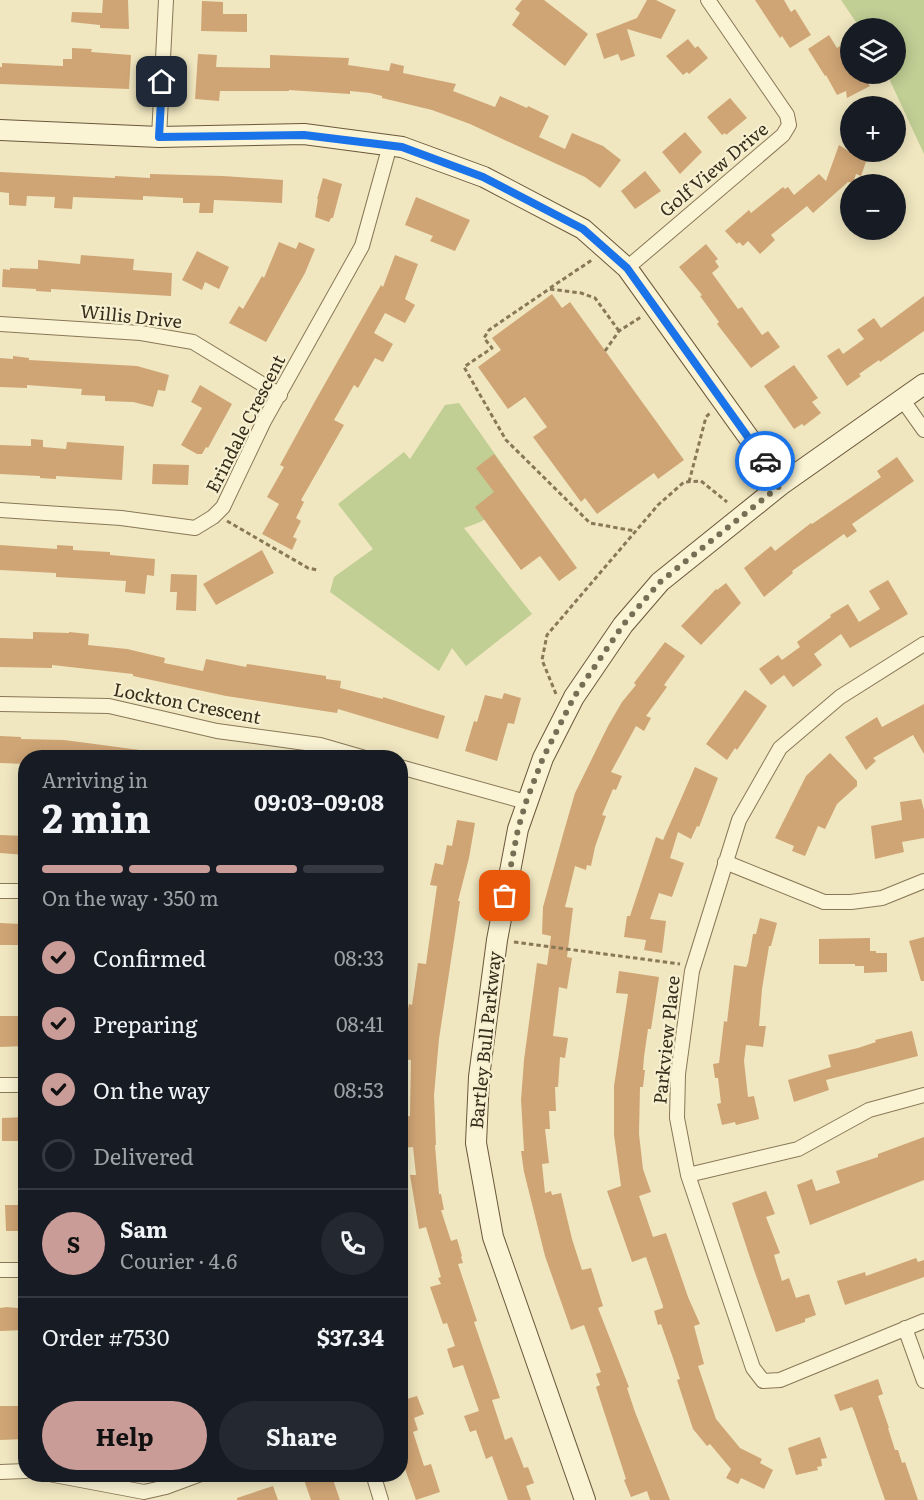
<!DOCTYPE html>
<meta charset="utf-8">
<style>
:root{--surface:#171b24;--page:#242831;--text:#f1f3f6;--muted:#9ea1a6;--line:#363941;--accent:#ca9c98}
body{margin:0;font-family:Literata,serif;background:var(--page);color:var(--text);height:100vh;display:flex;flex-direction:column;font-size:22px;white-space:nowrap}
*{box-sizing:border-box;margin:0}
p{font-size:20px;color:var(--muted)}
.icon{flex:none;width:33px;height:33px;fill:none;stroke:currentColor;stroke-width:2;stroke-linecap:round;stroke-linejoin:round}
.map{position:relative;flex:1;overflow:hidden}
.details{position:absolute;left:18px;top:750px;width:390px;height:732px;display:flex;flex-direction:column;background:var(--surface);border-radius:24px;box-shadow:0 3px 15px #0003}
.details>*{flex:none}
.tools{position:absolute;left:840px;top:18px;display:grid;gap:12px}
.tools a{display:grid;place-items:center;width:66px;height:66px;border-radius:50%;background:var(--surface);box-shadow:0 3px 15px #0003;font-size:30px}
.pin{position:absolute;display:grid;place-items:center;width:51px;height:51px;color:#fff;margin:-26px;border-radius:12px;box-shadow:0 3px 9px #0006}
.courier{position:absolute;display:grid;place-items:center;width:60px;height:60px;margin:-30px;border:4px solid #1a73e8;border-radius:50%;background:#fff;color:#222;box-shadow:0 2px 8px #0007}
.head em{font-style:normal;font-weight:700}
.head div{display:flex;flex-direction:column-reverse}
.head{display:flex;align-items:center;justify-content:space-between;height:102px;padding:0 24px}
h1{font-size:39px;font-weight:700;line-height:45px}
.bar{display:grid;grid-template-columns:repeat(4,1fr);gap:9px 6px;align-content:center;height:72px;padding:0 24px}
.bar i{height:8px;border-radius:4px;background:var(--line)}
.bar .current{background:var(--accent)}
.bar p{grid-column:span 4}
.line{display:flex;align-items:center;gap:15px;padding:0 24px;border-top:2px solid var(--line)}
.line div{flex:1}
.round{display:grid;place-items:center;flex:none;width:63px;height:63px;border-radius:32px;background:var(--page)}
ol{padding:0 24px;list-style:none}
li{display:flex;align-items:center;gap:18px;height:66px}
li p{margin-inline-start:auto}
li .icon{padding:6px;border-radius:50%;background:var(--accent);color:#111;stroke-width:4}
li:last-child{color:var(--muted)}
li i{width:33px;height:33px;border:3px solid var(--line);border-radius:50%}
.action{display:flex;gap:12px;margin-top:auto;padding:12px 24px}
.action a{flex:1;height:69px;border-radius:36px;background:var(--accent);color:#111;font-size:24px;font-weight:700;line-height:69px;text-align:center}
.action a+a{background:var(--page);color:var(--text)}
.map>svg:first-child{display:block}
</style>
<div class="map">
<svg width="924" height="1500" viewBox="0 0 924 1500">
<rect width="100%" height="100%" fill="#f0e7c0"/>
<path fill="#c1ce94" d="M841 0H924V154L887 74H896V28H860Z
M459 403 518 487C502 510 490 520 464 528L532 614 466 666 452 648 439 671 330 592 334 577 373 549 338 504 404 452 410 459 445 405Z"/>
<path fill="#cfa575" d="M103 0H128L129 29 100 28V25L71 22 72 12 102 13Z
M522 0H544L588 34 565 66 512 25 520 13 515 9Z
M647 0H656L676 10 661 39 627 29 635 56 621 61 618 54 604 59 596 34 637 18Z
M755 0H784L791 12 795 9 811 35 790 48 782 36 780 38Z
M202 1 223 2V14H247V32L201 31Z
M829 35 837 48 840 46 850 62V74H863L870 86 847 98 846 91 837 95 826 75 825 76 808 49Z
M688 39 695 48 698 46 708 58 689 74 687 72 683 75 666 56Z
M72 48 92 49 91 52 131 55 129 89 0 84V67H2V63L63 66V59H72Z
M198 54 217 55 216 67 270 68V55L349 58 348 65 389 71 391 63 404 66 403 73 456 84 453 91 495 107 500 96 527 108 528 106 549 116 539 137 565 149 572 133 603 146 621 160 600 188 585 177 470 124 432 110 382 98V96L370 93 350 91V94L289 90V91H220L219 101 195 99Z
M730 98 747 118 726 135 725 133 722 135 707 117Z
M685 132 702 152 680 174 662 152Z
M839 145 850 152 868 156 861 176 856 174 853 183 848 182 813 213 807 206 771 235 775 240 760 254 748 241 743 246 739 242 737 244 725 231 749 210 751 213 783 187 785 189 788 187 794 195 819 174 826 181Z
M645 171 661 191 635 209 621 191Z
M0 172 115 178V176L150 178V174L223 176 283 180 282 203 214 200 213 213H199L200 203H183V198L143 196V200L73 197 72 209 54 208 55 197 27 196 26 206 9 205V193L0 192Z
M323 178 342 184 333 218H331L329 222 315 217 318 199H317Z
M416 197 470 220 455 251 430 241 433 236 405 225Z
M279 242 296 249 299 242 315 249 305 273 266 342 229 323 239 306 243 309 262 276 264 278Z
M706 244 718 259 715 261 719 267 712 273 738 309 742 307 762 335 768 331 780 347 751 368 717 324 719 322 700 296 702 295 679 267Z
M197 251 229 267 219 289 205 282 202 290 182 280Z
M81 255 134 259 133 270 172 273 171 296 51 289V292L36 291V289L2 287 3 269 10 270V268L38 269V260L80 264Z
M395 255 418 264 405 299 415 305 405 323 385 313 374 333 393 344 383 362 375 358 358 388 354 385 334 420 344 425 301 500 304 502 296 518 301 521 293 537 297 539 292 550 262 534 279 504 267 497 284 467 280 465 314 403 381 285 383 287Z
M552 294 562 308 570 302 684 460 658 479 654 473 597 514 585 498 581 502 533 437 547 427 525 397 508 409 478 367 501 350 492 338Z
M924 296V331L880 362 879 360 859 374 861 376 847 386 827 356 839 348 843 354 864 339 857 330 874 318 881 328Z
M13 356 29 358V360L137 366 169 375 165 391 158 390 153 407 133 402 105 401V396L81 395 82 389 27 385V388L0 387V358L13 359Z
M794 365 818 398 812 402 821 413 804 426 802 424 794 429 764 386Z
M200 385 232 404 208 448 206 447 202 454H197L181 445 202 408 191 402Z
M31 439 43 440V447L66 449 67 442 124 446 122 480 56 476V479L40 478V476L0 474V445L31 446Z
M494 454 577 568 559 581 540 556 521 570 475 507 494 492 476 468Z
M897 457 914 481 852 524 857 531 847 538 844 534 792 571 793 573 764 597 744 568 771 546 775 551 811 523 812 524 881 477 877 471Z
M153 464 189 465 188 485 152 484Z
M0 545 57 549V545L73 546V550L110 552V555L155 559 154 576 147 575 145 594 125 592 126 581 56 577V573L0 570Z
M262 550 274 573 216 605 203 584Z
M171 574 197 575 196 611 176 610 177 592H170Z
M888 580 908 614 850 648 841 634 814 654 822 665 793 687 784 675 771 685 759 669 778 655 782 660 800 647 797 642 831 617 830 615 848 604 859 622 880 609 869 591Z
M726 583 741 603 701 645 681 626 716 589 717 590Z
M33 632 69 633V632L89 634 88 645 127 649 165 658 164 663 203 671 206 659 246 667 247 664 326 676V679L341 681 340 688 383 699V697L445 716 438 739 338 709 337 713 226 696 133 676V674L52 665V668L0 667V638L33 639Z
M665 642 685 656 664 685 667 687 646 716 651 718 644 731 636 726 611 772 622 776 616 790 613 789 602 815 606 816 595 847 591 866 587 865 586 870 575 866 565 907 573 908 567 957 572 958 567 989 559 987 553 1036 568 1038 565 1058 560 1057 558 1087H555L556 1111H549L550 1129H545L549 1163 542 1164 545 1193 551 1191 552 1195 561 1193 572 1239 582 1270 591 1268 603 1306 598 1308 629 1387 627 1388 635 1412 670 1500H650L647 1491 631 1497 624 1480 626 1479 596 1387 600 1385 596 1374 601 1372 584 1325 571 1330 545 1256 524 1172 521 1151H524L521 1100 524 1060 537 963 547 965 551 936 542 934 543 907 564 831 575 793 608 726 622 702 636 685 634 683Z
M745 690 767 706 737 750 735 748 727 760 706 744Z
M504 693 521 698 514 724 508 723 497 761 465 751 474 721 477 722 485 695 502 699Z
M924 704V754L913 735 873 758 876 761 866 770 845 737 877 717 882 727Z
M0 736 21 737V739L64 740 140 750 139 758H26V764L0 763Z
M830 753 857 781V786L837 804 825 829 818 826 805 856 792 851 794 846 775 838 806 776Z
M695 767 718 778 699 827 697 826 691 839 678 832 670 858 684 863 672 897 659 893 650 919 666 921 662 953 644 950 646 940 624 937 627 916H630L656 837 663 840Z
M921 799 924 810V838L902 842 904 852 875 859 871 826 902 820 900 802Z
M457 820 475 823 469 858 458 901H460L439 1039 434 1095 436 1145H435L439 1194H441L444 1210H441L451 1241 457 1239 462 1256 461 1257 463 1263 458 1264 477 1321 474 1322 500 1398 492 1400 505 1440 512 1437 524 1468 528 1467 534 1483 526 1486 531 1500H508L492 1456 486 1459 476 1430 470 1432 464 1416 479 1411 463 1365 453 1368 447 1349 455 1346 447 1323 443 1324 430 1287 441 1284 438 1278 441 1277 426 1227 419 1229 410 1175H416L413 1147 400 1148V1130L403 1129 402 1117 410 1116 411 1060 402 1059 404 1028 409 1004 412 1005 418 963 426 964 437 886 430 885 435 863 443 865 447 845 452 846Z
M0 835 26 836V855L0 853Z
M760 918 777 923 771 946H769L762 989 759 1026H766L763 1047 746 1045 744 1061 748 1097 754 1096 759 1119 736 1125 735 1122 722 1125 717 1104 721 1103 718 1078H715L713 1064 719 1063 724 1021 727 1022 734 965 746 967 748 963 753 934H756Z
M0 923 21 924 20 945H0Z
M924 937V981H921L909 941Z
M870 938V951H876V953H887V972L864 973V966H855V964H819V939Z
M619 971 659 977 651 1029H648L644 1057 643 1070H645L643 1087H640L639 1134 643 1169 651 1192 639 1196 653 1237 666 1233 688 1297 700 1324 694 1326 704 1364 698 1366 716 1419 740 1448 762 1459 760 1463 773 1470 764 1489 741 1478 738 1484 726 1478 731 1469 710 1444 707 1446 693 1429 677 1380 680 1379 673 1358 661 1324 658 1325 654 1311 663 1308V1306L646 1257 632 1262 607 1191 621 1186 614 1135V1086L628 994 616 993Z
M0 1016H26V1046L0 1047Z
M912 1031 918 1056 826 1080 829 1090 794 1102 788 1080 831 1067 828 1055 858 1048 876 1042 875 1040Z
M26 1117V1141H2V1118Z
M924 1137V1180L810 1225 797 1185 812 1179 816 1191 840 1183 836 1171 878 1157V1154Z
M766 1191 775 1214 766 1217 780 1253 774 1255 782 1281 789 1278 796 1298 809 1294 816 1315 805 1319V1322L776 1332 753 1267 732 1203Z
M5 1205H26V1231H6Z
M916 1258 918 1262 924 1260V1277L845 1305 837 1281 865 1272 866 1276Z
M7 1307 26 1309V1330L0 1331V1308Z
M878 1379 883 1394 878 1396 889 1428H888L895 1450H898L902 1463 905 1462 918 1500H885L854 1411 852 1407 840 1411 834 1395Z
M417 1396 424 1414 414 1418 418 1430 413 1432 424 1466 431 1464 440 1492 416 1500 400 1455V1401Z
M0 1406H26V1439L0 1440Z
M820 1437 827 1458 821 1459 822 1466 817 1467 818 1470 796 1475 788 1448Z
M302 1474H331L340 1500H311Z
M273 1486 278 1500H237V1498Z"/>
<g fill="none" stroke-linecap="round" stroke-linejoin="round">
<g stroke="#897857" stroke-width="16">
<path id="street" d="M159 137 166 0
M627 268 783 135 789 125 787 115 708 0
M0 324 141 333 193 342 280 395
M902 399 924 430
M0 510 121 518 195 528 213 517 223 507 264 421 362 246 390 145
M924 644 840 697 780 748 739 820 692 971 678 1074 677 1118 688 1175 753 1368 763 1381 780 1380 924 1321
M0 704 109 706 217 731 320 745 365 758
M400 767 526 802
M725 862 824 902H851L882 898 924 881
M0 891H26
M0 1085H26
M688 1175 798 1149 869 1110 924 1095
M0 1270H26
M905 1328 924 1381
M0 1472 26 1471
M49 1474 144 1492 166 1487 201 1474
M373 1474 381 1500"/>
</g>
<g stroke="#6b583b" stroke-width="22">
<path id="secondary" d="M0 130 159 137 304 134 402 147 484 177 583 229 627 268 782 484
M585 1500 493 1237 476 1143 479 1077 497 940 518 829 543 758 574 697 623 625 660 582 782 484 924 384"/>
</g>
<path stroke="#897857" stroke-width="3" stroke-dasharray="4.5 3" stroke-linecap="butt" d="M550 288 592 260
M619 331 595 298 581 293 549 289 489 330 484 338 492 348 464 367 506 440 590 523 635 531
M605 351 619 331 641 317
M689 482 706 417 711 412
M227 521 308 568 317 570
M556 694 542 660 547 635 658 505 684 482 701 481 727 502
M514 942 680 964"/>
<use href="#street" stroke="#faf3d4" stroke-width="14"/>
<use href="#secondary" stroke="#faf3d4" stroke-width="20"/>
</g>
<g fill="none" stroke-linecap="round" stroke-linejoin="round">
<path stroke="#786e55" stroke-width="6" stroke-dasharray="0 10.8" d="M505 896 518 829 526 802 543 758 574 697 623 625 660 582 782 484 765 461"/>
<path stroke="#1a73e8" stroke-width="8" d="M162 82 159 137 304 135 402 147 483 177 583 229 627 268 765 461"/>
</g>
<g text-anchor="middle" stroke-width="4.5" stroke-linejoin="round" paint-order="stroke">
<g font-size="18" fill="#382d1c" stroke="#f7f0d0">
<text transform="translate(714 170) rotate(-40)" y="6">Golf View Drive</text>
<text transform="translate(131 317) rotate(6)" y="6">Willis Drive</text>
<text transform="translate(246 424) rotate(-63)" y="6">Erindale Crescent</text>
<text transform="translate(187 704) rotate(11)" y="6">Lockton Crescent</text>
<text transform="translate(486 1040) rotate(-84)" y="6">Bartley Bull Parkway</text>
<text transform="translate(667 1040) rotate(-84)" y="6">Parkview Place</text>
</g>
</g>
</svg>
<div class="tools">
<a><svg class="icon" aria-label="layers" viewBox="0 0 24 24"><path d="M12 4l9 5-9 5-9-5zM3 14l9 5 9-5"/></svg></a>
<a>+</a>
<a>−</a>
</div>
<div class="pin" style="left:505px;top:896px;background:#ea580c"><svg class="icon" aria-label="bag" viewBox="0 0 24 24"><path d="M5 8h14l-1 12H6zM9 8a3 3 0 0 1 6 0"/></svg></div>
<div class="pin" style="left:162px;top:82px;background:#1f2937"><svg class="icon" aria-label="home" viewBox="0 0 24 24"><path d="M3 11l9-7 9 7M6 9v11h12V9"/></svg></div>
<div class="courier" style="left:765px;top:461px"><svg class="icon" aria-label="car" viewBox="0 0 24 24"><path d="M5 17H2v-5l4-1 3-4h7l3 4 3 1v5h-3M9 17h6M6 11h13"/><circle cx="7" cy="17" r="2"/><circle cx="17" cy="17" r="2"/></svg></div>
<section class="details">
<div class="head"><div><h1>2 min</h1><p>Arriving in</p></div><em>09:03–09:08</em></div>
<div class="bar"><i class="current"></i><i class="current"></i><i class="current"></i><i></i><p>On the way · 350 m</p></div>
<ol>
<li><svg class="icon" aria-label="check" viewBox="0 0 24 24"><path d="M5 12l5 5 9-10"/></svg>Confirmed<p>08:33</p></li>
<li><svg class="icon" aria-label="check" viewBox="0 0 24 24"><path d="M5 12l5 5 9-10"/></svg>Preparing<p>08:41</p></li>
<li><svg class="icon" aria-label="check" viewBox="0 0 24 24"><path d="M5 12l5 5 9-10"/></svg>On the way<p>08:53</p></li>
<li><i></i>Delivered</li>
</ol>
<div class="line" style="height:108px"><b class="round" style="background:var(--accent);color:#111">S</b><div><b>Sam</b><p>Courier · 4.6</p></div><a class="round"><svg class="icon" aria-label="phone" viewBox="0 0 24 24"><path d="M5 4h4l2 5-3 2q2 4 5 5l2-3 5 2v4C11 20 4 13 5 4z"/></svg></a></div>
<div class="line" style="height:78px"><div>Order #7530</div><b>$37.34</b></div>
<div class="action"><a>Help</a><a>Share</a></div>
</section>
</div>
